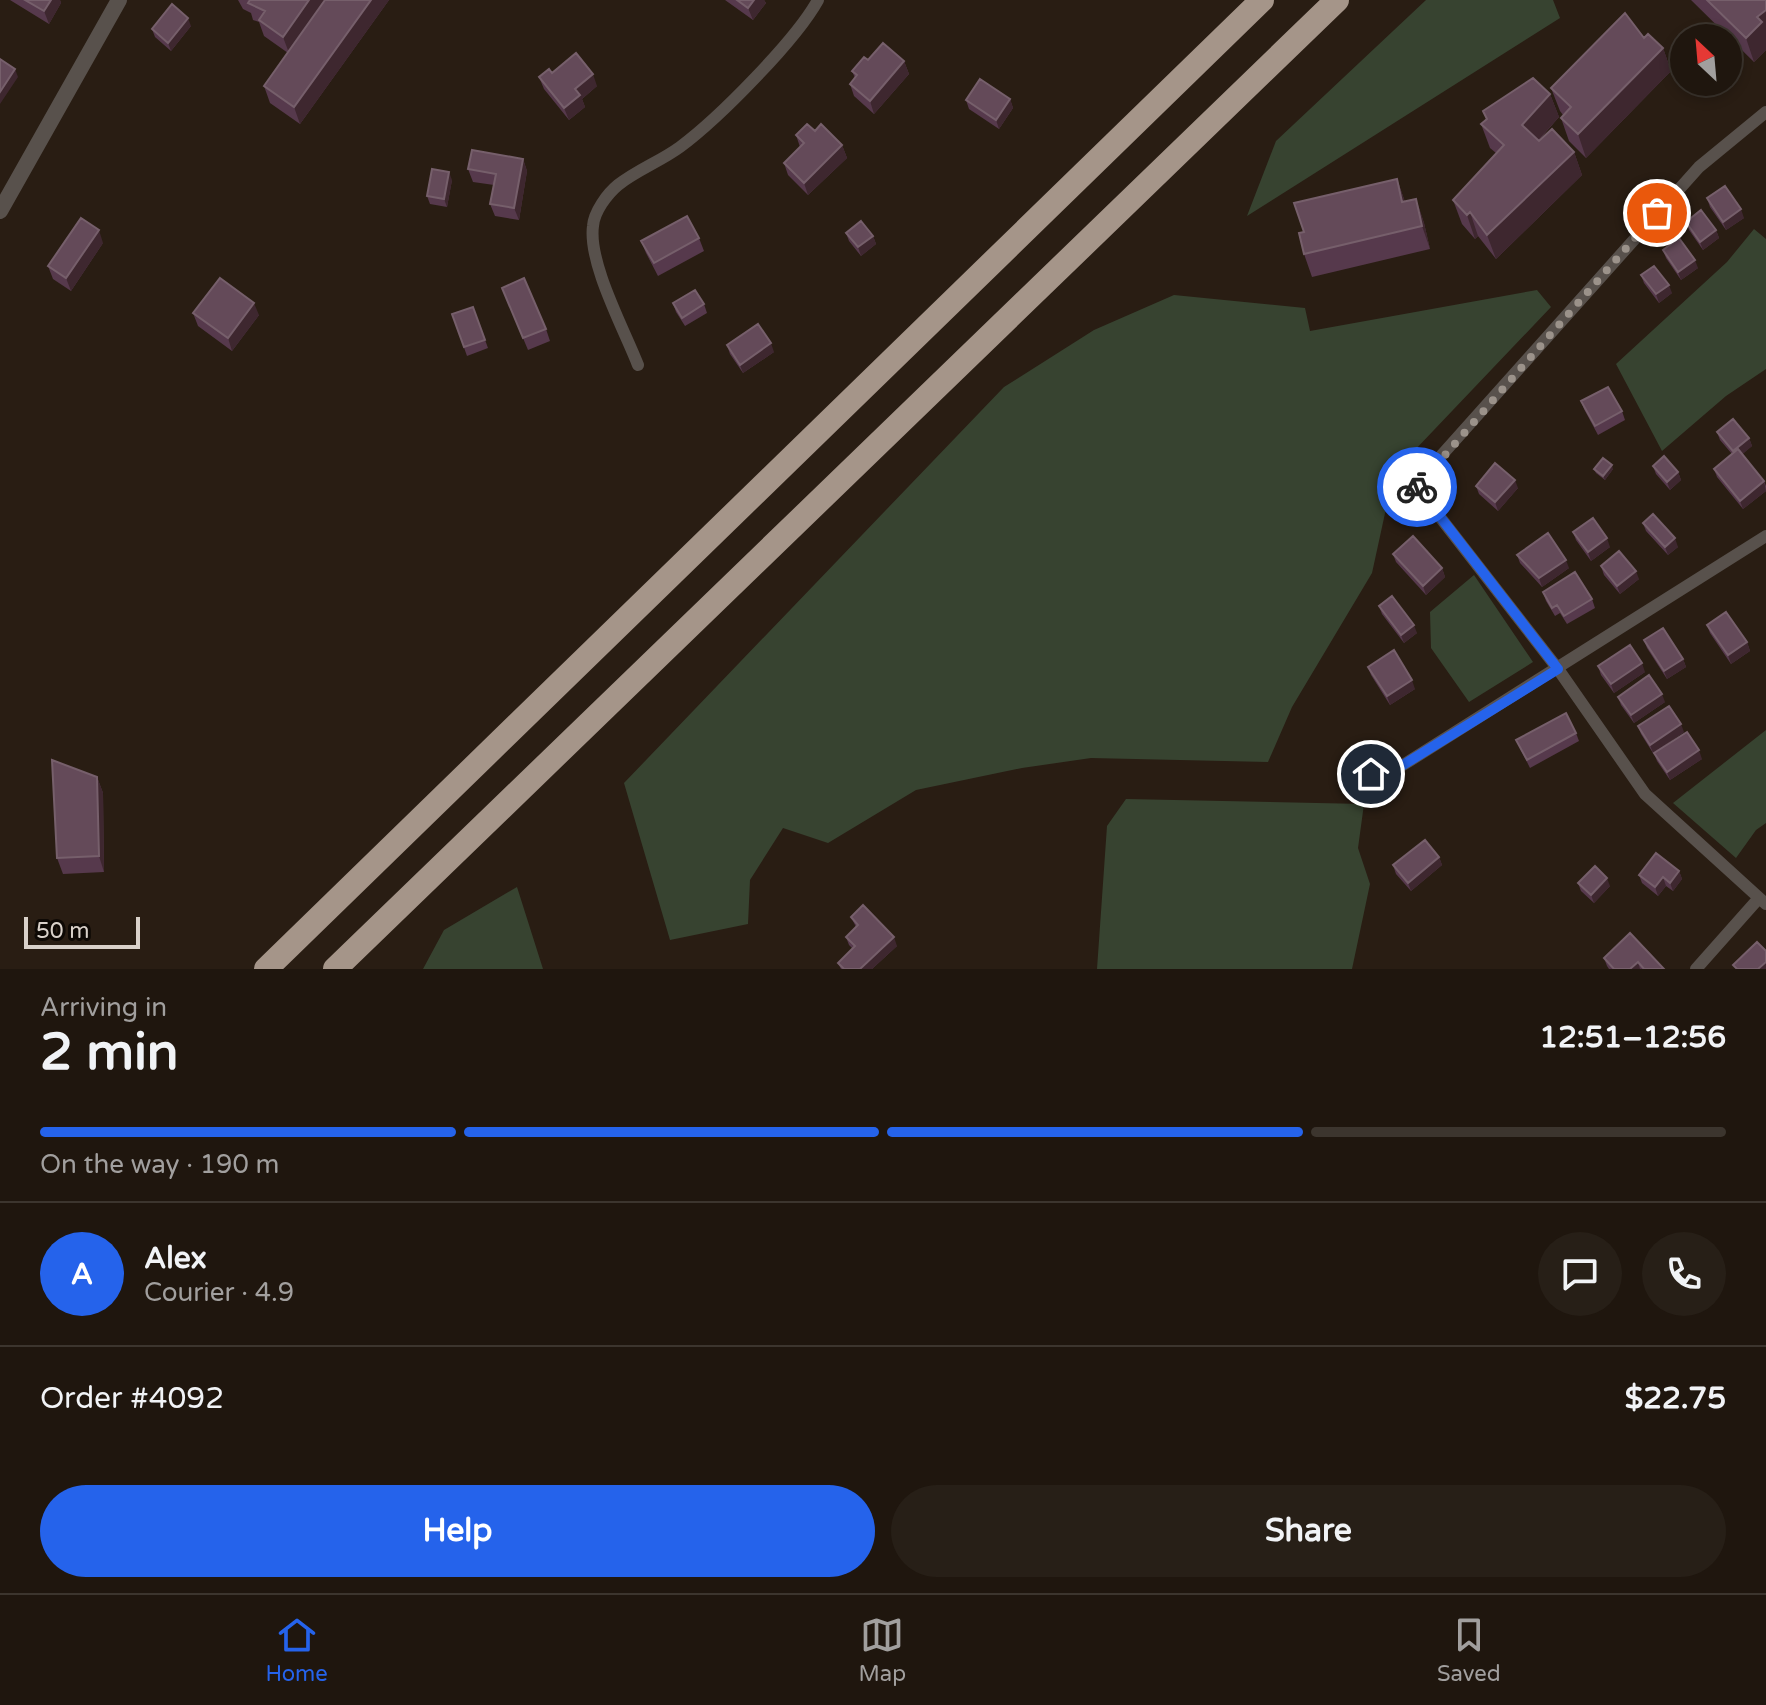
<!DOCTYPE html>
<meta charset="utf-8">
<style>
:root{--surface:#1f160e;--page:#271f17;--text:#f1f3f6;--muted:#a19f9e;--line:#3c352e;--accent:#2563eb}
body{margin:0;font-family:"Varela Round",sans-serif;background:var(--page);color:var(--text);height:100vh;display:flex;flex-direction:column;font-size:30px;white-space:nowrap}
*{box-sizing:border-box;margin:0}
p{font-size:26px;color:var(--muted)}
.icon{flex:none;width:44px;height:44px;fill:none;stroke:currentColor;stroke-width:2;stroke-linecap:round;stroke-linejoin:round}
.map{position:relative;height:969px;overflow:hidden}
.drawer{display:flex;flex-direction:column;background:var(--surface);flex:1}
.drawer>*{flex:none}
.needle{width:52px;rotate:334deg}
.controls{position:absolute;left:1670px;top:24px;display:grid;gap:16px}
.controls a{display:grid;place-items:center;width:72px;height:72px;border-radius:50%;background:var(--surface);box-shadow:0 4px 12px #0003,0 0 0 2px var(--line);font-size:40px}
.scale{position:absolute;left:24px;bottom:20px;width:116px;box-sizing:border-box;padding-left:8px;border:4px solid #d9d1ca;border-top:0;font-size:22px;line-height:28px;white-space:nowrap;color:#d9d1ca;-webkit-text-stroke:6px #0e0905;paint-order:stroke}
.pin{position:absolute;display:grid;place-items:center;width:68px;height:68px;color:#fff;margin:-34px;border:4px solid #fff;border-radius:50%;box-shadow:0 2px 8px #0007}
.courier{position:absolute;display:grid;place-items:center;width:80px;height:80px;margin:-40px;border:6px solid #2563eb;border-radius:50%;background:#fff;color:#222;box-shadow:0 2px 10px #0007}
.summary em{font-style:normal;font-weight:800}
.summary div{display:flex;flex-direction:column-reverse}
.summary{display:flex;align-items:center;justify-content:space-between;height:136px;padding:0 40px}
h1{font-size:52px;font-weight:800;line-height:60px}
.bar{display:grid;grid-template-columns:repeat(4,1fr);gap:12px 8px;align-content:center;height:96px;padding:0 40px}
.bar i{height:10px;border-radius:6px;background:var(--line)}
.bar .selected{background:var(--accent)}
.bar p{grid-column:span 4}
.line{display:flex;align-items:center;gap:20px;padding:0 40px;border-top:2px solid var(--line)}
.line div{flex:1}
.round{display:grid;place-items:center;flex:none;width:84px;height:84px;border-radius:42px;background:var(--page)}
.cta{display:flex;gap:16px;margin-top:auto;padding:16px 40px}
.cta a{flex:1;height:92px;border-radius:48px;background:var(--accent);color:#fff;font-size:32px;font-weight:800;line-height:92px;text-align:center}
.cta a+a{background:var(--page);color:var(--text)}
.dock{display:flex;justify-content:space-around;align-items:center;height:112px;border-top:2px solid var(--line);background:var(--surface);font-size:22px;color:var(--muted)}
.dock a{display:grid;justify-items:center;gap:4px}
.dock .selected{color:var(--accent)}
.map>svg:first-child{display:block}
</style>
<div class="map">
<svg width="1766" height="969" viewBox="0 0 1766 969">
<rect width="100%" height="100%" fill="#291d13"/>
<path fill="#374330" d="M1426 0H1553L1560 18 1247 216 1276 141Z
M1754 229 1766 239V369L1726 396 1662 451 1616 364 1727 262Z
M1537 290 1551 307 1394 472 1372 573 1292 707 1268 762 1091 758 1022 768 916 790 828 843 783 828 750 880 748 924 670 940 624 783 1004 387 1094 330 1174 295 1305 308 1310 331Z
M1474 575 1533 662 1469 702 1431 648 1430 612Z
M1766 730V823L1756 830 1736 858 1673 803Z
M1126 799 1364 804 1358 848 1370 884 1352 969H1097L1107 826Z
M517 887 543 969H423L444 930Z"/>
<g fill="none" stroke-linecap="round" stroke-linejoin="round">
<path stroke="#58514c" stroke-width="12" d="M1766 112 1699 167 1415 485 1558 669 1645 794 1766 904
M638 365C624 329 588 263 593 226 594 212 607 194 618 185 637 170 661 161 680 147 719 118 796 40 818 0
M1371 774H1385L1403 765 1766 536
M1696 969 1759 898"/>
<path stroke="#58514c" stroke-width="16" d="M0 211 119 0"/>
<path stroke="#a59589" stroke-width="24" d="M266 969 1262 0
M335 969 1337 0"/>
</g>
<path fill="#56394c" d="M10 0H60L61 3 49 24Z
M238 0H389L300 124 270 103 264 86 288 53 264 36 259 22 253 20 251 13 243 9Z
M725 0H764L766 3 753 20Z
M1691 0H1766V50L1754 62Z
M191 26 171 51 155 37 152 29Z
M1644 38 1663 48 1671 71 1586 158 1569 141 1561 118 1563 115 1560 111 1551 88Z
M904 61 909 74 874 114 854 96 850 84 855 78 852 71Z
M552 73 597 86 582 99 585 107 569 120 544 89 539 77Z
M1550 94 1559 117 1539 140 1574 152 1582 175 1496 259 1478 236 1475 239 1462 224 1453 200 1496 153 1490 148 1481 124 1486 119 1483 111Z
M1010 99 1013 108 999 129 969 109 966 100Z
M815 131 842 145 847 158 808 195 788 175 784 163 800 147 796 135Z
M523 159 527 171 519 220 495 216 490 204 494 185 473 182 468 169Z
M1397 179 1405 202 1416 199 1424 223 1430 249 1312 277 1304 254V232Z
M452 180 447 207 430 204 427 196Z
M1707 198 1744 218 1726 230 1710 207Z
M1686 222 1716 230 1719 238 1703 250 1689 230Z
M846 233 873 236 876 244 861 256 849 241Z
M699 238 704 251 658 276 646 253 641 241Z
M103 243 71 291 53 279 48 266Z
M1663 250 1698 268 1681 280 1666 258Z
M1641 275 1672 293 1659 303 1644 283Z
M502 288 546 329 550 341 528 350Z
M673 303 704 304 707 313 685 326 676 312Z
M473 307 488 348 467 356 452 314Z
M193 313 259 315 232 351 198 326Z
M727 345 774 352 743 373 730 354Z
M1581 401 1622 411 1625 420 1598 435 1584 409Z
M1717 432 1749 438 1752 446 1742 454 1764 481 1766 486V491L1743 509 1717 477 1714 469 1732 454 1720 440Z
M1653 466 1678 472 1681 480 1670 490 1656 474Z
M1594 469H1613L1605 480 1596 473Z
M1476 486 1518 488 1498 511 1479 494Z
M1643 523 1678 547 1668 555 1646 531Z
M1573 532 1610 547 1591 561 1576 540Z
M1393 554 1442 568 1445 577 1426 595 1396 562Z
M1517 555 1569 568 1542 587 1520 563Z
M1601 566 1639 579 1620 594 1604 575Z
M1543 592 1592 599 1595 608 1567 624 1560 613 1555 616 1546 601Z
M1379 606 1417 633 1404 643 1382 614Z
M1707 625 1747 642 1750 651 1731 664 1710 633Z
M1644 640 1683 659 1686 667 1667 679 1647 648Z
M1598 666 1645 672 1614 693 1601 675Z
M1368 667 1415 689 1390 705 1371 675Z
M1618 697 1665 702 1634 723 1621 705Z
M1638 726 1684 732 1653 753 1641 734Z
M1576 733 1579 741 1530 768 1516 740Z
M1654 753 1702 759 1670 780 1657 761Z
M97 777 103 793 104 872 63 874 57 858Z
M1439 857 1442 865 1411 891 1396 874 1393 865Z
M1679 871 1682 879 1673 891 1666 886 1658 896 1642 883 1639 875Z
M1578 883 1610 886 1594 903 1581 891Z
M851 917 897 946 872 969H841L838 963 853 949 849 945 846 937 856 927Z
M1630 933 1664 969H1609L1607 966 1604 958Z"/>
<path fill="#3e272f" d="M51 0H60L61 3 49 24 44 11Z
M309 0H324L325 3 289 53 283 37Z
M371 0H389L300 124 294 107Z
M754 0H764L766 3 753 20 748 8Z
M1766 10V50L1754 62 1746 38 1757 17Z
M188 18 191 26 171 51 168 43Z
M1663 48 1671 71 1586 158 1578 134Z
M904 61 909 74 874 114 870 101Z
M15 69 18 77 0 104V92Z
M593 74 597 86 582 99 585 107 569 120 564 108 575 89Z
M1550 94 1559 117 1531 148 1522 125Z
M1010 99 1013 108 999 129 996 120Z
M842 145 847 158 808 195 804 183Z
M1574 152 1582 175 1496 259 1487 235Z
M523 159 527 171 519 220 514 208Z
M449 172 452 180 447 207 444 199Z
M1397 179 1405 202H1402Z
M1416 199 1424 223 1430 249 1422 226Z
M1741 209 1744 218 1726 230 1723 222Z
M1470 212 1478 236 1475 239 1467 215Z
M99 230 103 243 71 291 66 278Z
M1716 230 1719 238 1703 250 1700 242Z
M873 236 876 244 861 256 858 247Z
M1695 260 1698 268 1681 280 1678 272Z
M1669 285 1672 293 1659 303 1656 294Z
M254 303 259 315 232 351 228 338Z
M771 343 774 352 743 373 740 365Z
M1749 438 1752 446 1736 460 1733 451Z
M1612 465 1613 469 1605 480 1603 476Z
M1678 472 1681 480 1670 490 1667 482Z
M1515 480 1518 488 1498 511 1495 502Z
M1764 481 1766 491 1743 509 1740 501Z
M1607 538 1610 547 1591 561 1588 552Z
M1675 538 1678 547 1668 555 1665 547Z
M1566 560 1569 568 1542 587 1539 578Z
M1442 568 1445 577 1426 595 1423 586Z
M1636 571 1639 579 1620 594 1617 586Z
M1414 625 1417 633 1404 643 1401 635Z
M1747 642 1750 651 1731 664 1728 655Z
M1683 659 1686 667 1667 679 1664 671Z
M1642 663 1645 672 1614 693 1611 684Z
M1412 680 1415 689 1390 705 1387 696Z
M1662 694 1665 702 1634 723 1631 715Z
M1681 724 1684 732 1653 753 1650 745Z
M1699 750 1702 759 1670 780 1667 772Z
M97 777 103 793 104 872 99 856Z
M1439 857 1442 865 1411 891 1408 883Z
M1679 871 1682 879 1673 891 1670 883Z
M1663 877 1666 886 1658 896 1655 887Z
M1607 878 1610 886 1594 903 1591 895Z
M894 937 897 946 872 969H860Z
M1638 962 1640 969H1630Z
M1766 962V969H1758Z"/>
<path fill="#644a59" stroke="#765f6b" stroke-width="2" d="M25 0H51L44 11Z
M250 0H309L283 37 259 20 265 11 248 3Z
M325 0H371L294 107 264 86Z
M737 0H754L748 8Z
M1707 0H1766V10L1757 17 1762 22 1746 38Z
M172 4 188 18 168 43 152 29Z
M1625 13 1644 38 1648 34 1663 48 1578 134 1561 118 1571 107 1551 88Z
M883 43 904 61 870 101 850 84 857 75 852 71 864 57 868 60Z
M576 53 593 74 575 89 580 95 564 108 539 77 549 69 552 73Z
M0 59 15 69 0 92Z
M1533 78 1550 94 1522 125 1539 141 1552 129 1574 152 1487 235 1470 212 1467 215 1453 200 1504 145 1481 124 1487 119 1483 111Z
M980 79 1010 99 996 120 966 100Z
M807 124 815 131 821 124 842 145 804 183 784 163 804 143 796 135Z
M472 150 523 159 514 208 490 204 496 174 468 169Z
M432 169 449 172 444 199 427 196Z
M1397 179 1402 202 1416 199 1422 226 1304 254 1299 233 1304 232 1294 203Z
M1725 186 1741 209 1723 222 1707 198Z
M1701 210 1716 230 1700 242 1686 222Z
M687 216 699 238 654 263 641 241Z
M81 218 99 230 66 278 48 266Z
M861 221 873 236 858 247 846 233Z
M1679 238 1695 260 1678 272 1663 250Z
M1654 266 1669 285 1656 294 1641 275Z
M220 278 254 303 228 338 193 313Z
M524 278 546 329 523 338 502 288Z
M695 290 704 304 682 318 673 303Z
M473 307 485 340 464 347 452 314Z
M758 324 771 343 740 365 727 345Z
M1608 387 1622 411 1595 426 1581 401Z
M1733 419 1749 438 1733 451 1717 432Z
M1738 449 1764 481 1740 501 1714 469Z
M1664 456 1678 472 1667 482 1653 466Z
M1603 458 1612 465 1603 476 1594 469Z
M1495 463 1515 480 1495 502 1476 486Z
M1653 514 1675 538 1665 547 1643 523Z
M1593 518 1607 538 1588 552 1573 532Z
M1548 533 1566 560 1539 578 1517 555Z
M1413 536 1442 568 1423 586 1393 554Z
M1619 551 1636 571 1617 586 1601 566Z
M1575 572 1592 599 1564 616 1557 605 1552 608 1543 592Z
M1392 596 1414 625 1401 635 1379 606Z
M1726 612 1747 642 1728 655 1707 625Z
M1663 628 1683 659 1664 671 1644 640Z
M1630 645 1642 663 1611 684 1598 666Z
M1394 650 1412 680 1387 696 1368 667Z
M1649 675 1662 694 1631 715 1618 697Z
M1669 706 1681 724 1650 745 1638 726Z
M1566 713 1576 733 1527 760 1516 740Z
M1687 732 1699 750 1667 772 1654 753Z
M52 760 97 777 99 856 57 858Z
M1425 840 1439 857 1408 883 1393 865Z
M1656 853 1679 871 1670 883 1663 877 1655 887 1639 875Z
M1595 866 1607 878 1591 895 1578 883Z
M863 905 894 937 860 969H844L838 963 855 946 846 937 858 925 851 917Z
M1630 933 1664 969H1644L1638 962 1630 969H1614L1604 958Z
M1757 942 1766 951V962L1758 969H1737L1733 965Z"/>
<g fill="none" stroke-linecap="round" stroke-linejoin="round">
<path stroke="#9b928a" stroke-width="8" stroke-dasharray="0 14.4" d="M1417 487 1657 213"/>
<path stroke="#2563eb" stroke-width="10" d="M1371 774H1385L1403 765 1558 669 1417 487"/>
</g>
</svg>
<div class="controls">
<a><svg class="needle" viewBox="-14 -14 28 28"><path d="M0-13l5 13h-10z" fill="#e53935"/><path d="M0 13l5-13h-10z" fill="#a19f9e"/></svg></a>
</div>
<div class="scale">50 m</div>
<div class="pin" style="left:1657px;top:213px;background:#ea580c"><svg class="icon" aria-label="bag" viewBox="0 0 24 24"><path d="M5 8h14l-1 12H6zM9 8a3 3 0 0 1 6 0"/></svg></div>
<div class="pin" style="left:1371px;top:774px;background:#1f2937"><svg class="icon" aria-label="home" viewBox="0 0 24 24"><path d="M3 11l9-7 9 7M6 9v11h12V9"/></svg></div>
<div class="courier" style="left:1417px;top:487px"><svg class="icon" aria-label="bike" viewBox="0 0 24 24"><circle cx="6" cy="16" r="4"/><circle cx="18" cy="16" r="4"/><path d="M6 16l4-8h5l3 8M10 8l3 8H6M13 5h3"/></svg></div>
</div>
<section class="drawer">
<div class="summary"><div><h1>2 min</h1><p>Arriving in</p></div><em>12:51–12:56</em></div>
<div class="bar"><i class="selected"></i><i class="selected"></i><i class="selected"></i><i></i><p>On the way · 190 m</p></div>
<div class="line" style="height:144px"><b class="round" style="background:var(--accent);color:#fff">A</b><div><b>Alex</b><p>Courier · 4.9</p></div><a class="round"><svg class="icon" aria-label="chat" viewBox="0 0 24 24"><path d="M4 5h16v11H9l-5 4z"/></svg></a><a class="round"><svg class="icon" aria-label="phone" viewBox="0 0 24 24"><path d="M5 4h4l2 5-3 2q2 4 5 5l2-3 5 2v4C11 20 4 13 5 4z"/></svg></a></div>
<div class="line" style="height:104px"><div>Order #4092</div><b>$22.75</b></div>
<div class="cta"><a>Help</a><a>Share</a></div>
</section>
<nav class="dock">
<a class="selected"><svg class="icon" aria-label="home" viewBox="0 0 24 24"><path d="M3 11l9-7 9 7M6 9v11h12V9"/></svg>Home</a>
<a><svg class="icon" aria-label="map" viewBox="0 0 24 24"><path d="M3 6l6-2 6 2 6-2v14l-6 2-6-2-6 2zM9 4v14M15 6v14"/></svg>Map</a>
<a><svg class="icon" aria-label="saved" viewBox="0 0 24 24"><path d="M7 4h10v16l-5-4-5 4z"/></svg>Saved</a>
</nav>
